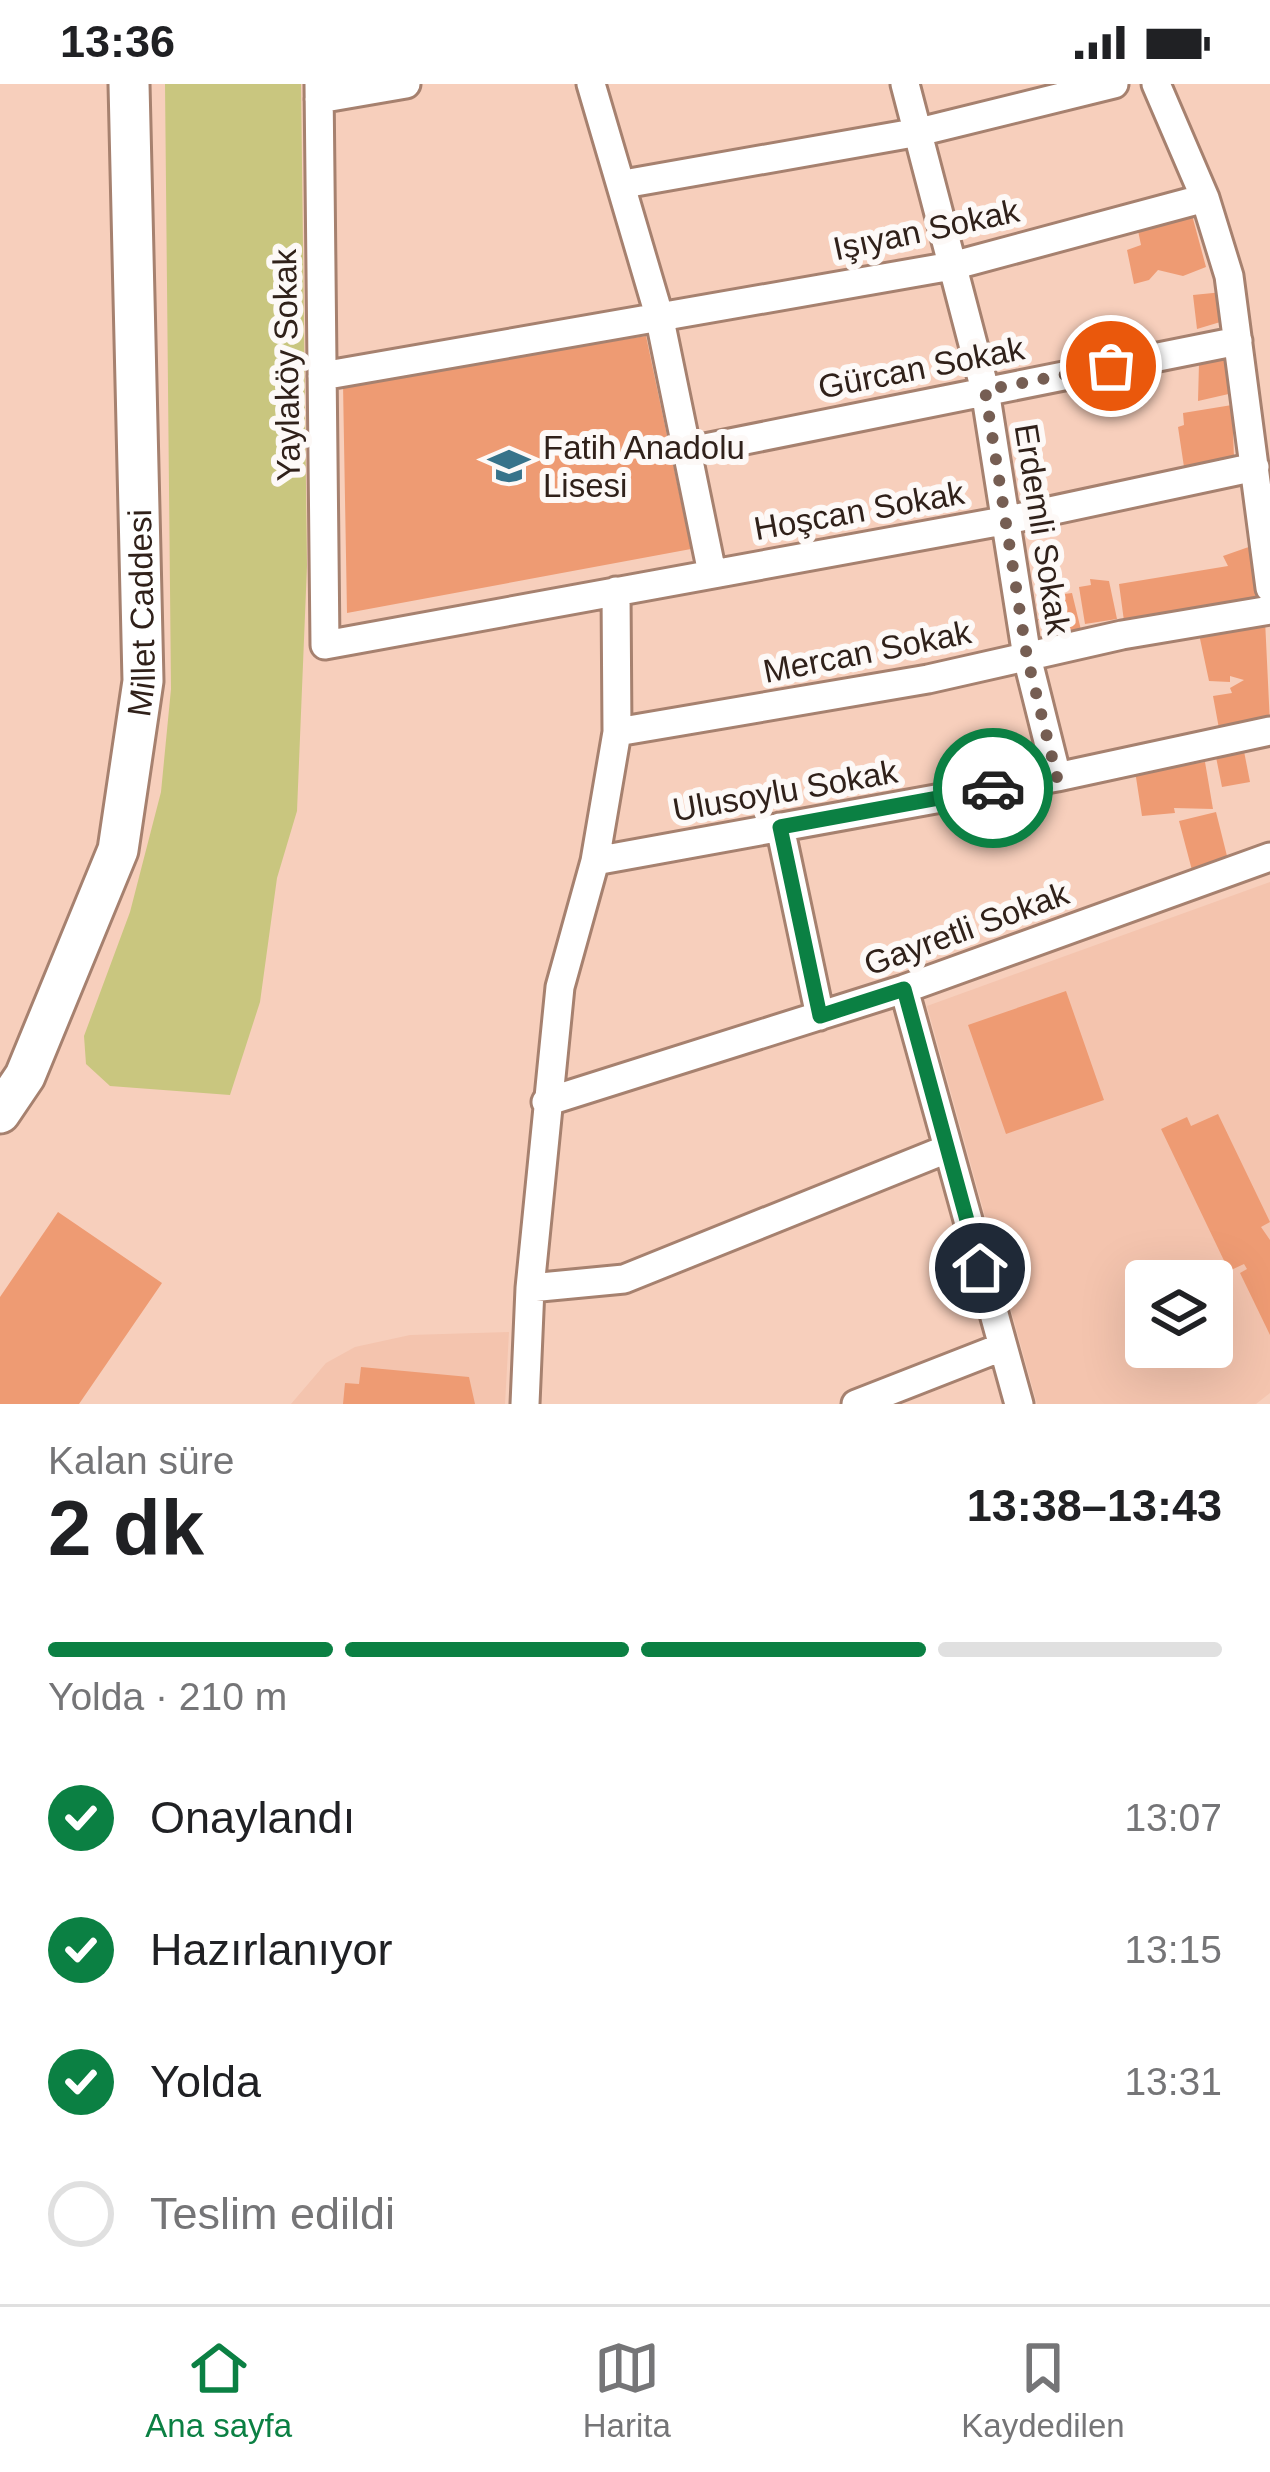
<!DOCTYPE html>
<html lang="tr">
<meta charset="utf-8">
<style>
:root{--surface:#fff;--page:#f2f2f2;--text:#202124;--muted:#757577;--line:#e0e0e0;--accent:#0b8043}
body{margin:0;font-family:Arial,sans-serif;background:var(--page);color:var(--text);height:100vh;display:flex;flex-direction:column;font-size:45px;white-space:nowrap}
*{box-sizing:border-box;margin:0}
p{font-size:39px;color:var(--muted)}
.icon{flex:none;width:66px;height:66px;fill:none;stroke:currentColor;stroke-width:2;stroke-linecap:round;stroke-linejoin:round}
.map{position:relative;height:1320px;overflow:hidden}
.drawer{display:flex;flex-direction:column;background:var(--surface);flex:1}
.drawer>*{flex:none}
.buttons{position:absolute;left:1125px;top:1176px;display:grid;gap:24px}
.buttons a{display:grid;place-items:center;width:108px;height:108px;border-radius:12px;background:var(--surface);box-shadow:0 12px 48px #0002;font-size:60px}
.pin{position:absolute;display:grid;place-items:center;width:102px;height:102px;color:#fff;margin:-51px;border:6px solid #fff;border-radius:50%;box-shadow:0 3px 12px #0007}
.courier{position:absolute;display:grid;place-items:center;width:120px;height:120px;margin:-60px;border:9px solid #0b8043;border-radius:50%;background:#fff;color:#222;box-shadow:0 3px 15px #0007}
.summary em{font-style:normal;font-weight:700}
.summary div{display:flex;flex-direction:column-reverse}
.summary{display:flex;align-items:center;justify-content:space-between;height:204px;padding:0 48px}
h1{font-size:78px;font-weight:700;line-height:90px}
.bar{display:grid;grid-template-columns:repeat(4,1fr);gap:18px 12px;align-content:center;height:144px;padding:0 48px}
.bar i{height:15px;border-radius:9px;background:var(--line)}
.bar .active{background:var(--accent)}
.bar p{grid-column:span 4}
ol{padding:0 48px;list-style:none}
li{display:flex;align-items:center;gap:36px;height:132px}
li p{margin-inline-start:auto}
li .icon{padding:12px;border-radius:50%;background:var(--accent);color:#fff;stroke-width:4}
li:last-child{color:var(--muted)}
li i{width:66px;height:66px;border:6px solid var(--line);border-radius:50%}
.status{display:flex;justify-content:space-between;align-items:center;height:84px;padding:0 60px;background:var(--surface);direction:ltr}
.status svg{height:33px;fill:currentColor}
.tab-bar{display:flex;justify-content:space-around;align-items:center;height:168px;border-top:3px solid var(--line);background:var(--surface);font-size:33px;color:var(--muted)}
.tab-bar a{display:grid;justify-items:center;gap:6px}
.tab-bar .active{color:var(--accent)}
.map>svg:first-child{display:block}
</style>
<div class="status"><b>13:36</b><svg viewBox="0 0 49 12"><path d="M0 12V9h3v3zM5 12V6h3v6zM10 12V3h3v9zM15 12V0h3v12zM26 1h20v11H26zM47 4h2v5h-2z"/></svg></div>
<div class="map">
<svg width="1270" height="1320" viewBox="0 0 1270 1320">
<rect width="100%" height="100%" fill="#f7cfbc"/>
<path fill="#f4c4ae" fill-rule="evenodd" d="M1270 798V1309L1256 1320H1037L927 922ZM1146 1197H1212V1263H1146Z
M509 1248 505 1320H291L326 1279 355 1263 410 1251Z"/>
<path fill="#c9c67f" d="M165 0H301L307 482 297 727 277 794 260 918 230 1011 110 1002 86 980 84 952 130 828 161 708 171 605Z"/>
<path fill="#ee9b73" d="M1192 131 1206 183 1183 192 1158 186 1149 196 1134 200 1127 166 1141 161 1137 142Z
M1223 208 1227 236 1197 245 1193 211Z
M646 252 691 465 347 529 343 300Z
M1227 275 1233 309 1198 317 1199 279Z
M1232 321 1234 374 1184 383 1178 343 1184 341 1183 329Z
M1260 459 1267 513 1124 537 1119 500 1228 482 1223 472Z
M1090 495 1109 497 1117 535 1085 540 1079 503 1091 501Z
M1072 509 1081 546 1046 550 1038 535 1054 534 1049 512Z
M1265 536 1270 640 1220 650 1213 612 1232 609 1230 604 1244 596 1230 592V598L1209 597 1199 550Z
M1243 662 1250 698 1222 703 1215 668Z
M1205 678 1213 725 1174 724 1175 729 1142 732 1135 687Z
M1216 728 1229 780 1193 790 1179 737Z
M1066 907 1104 1016 1006 1050 968 941Z
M1218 1030 1270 1138 1261 1143 1270 1156V1251L1240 1189 1247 1185 1244 1180 1229 1187 1161 1045 1187 1033 1191 1042Z
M58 1128 162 1199 79 1320H0V1213Z
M361 1283 469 1293 475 1320H343L345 1299 359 1300Z"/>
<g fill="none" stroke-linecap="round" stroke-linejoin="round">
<g stroke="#a6816f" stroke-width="33">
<path id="street" d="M319 0 325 561 1003 437 1255 383
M591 0 659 231 712 489
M905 0 985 306 1027 573 1057 693
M1156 0 1205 114 1229 192 1270 504
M319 15 406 0
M624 100 919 48 1114 0
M322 292 952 182 1205 114
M690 367 1238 257
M617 648 928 595 1122 551 1270 526
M780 743 820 932
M595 777 1057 693 1270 647
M904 905 1019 1320
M546 1018 904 905 1270 773
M530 1204 624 1195 947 1065
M525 1320 530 1204 560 903 595 777 617 648 616 507
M856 1320 1002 1263"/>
</g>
<g stroke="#a6816f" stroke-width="45">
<g id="secondary">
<path id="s1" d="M0 1029 25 992 118 766 143 597 129 0"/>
</g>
</g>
<use href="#street" stroke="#fff" stroke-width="27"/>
<use href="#secondary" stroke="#fff" stroke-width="39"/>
</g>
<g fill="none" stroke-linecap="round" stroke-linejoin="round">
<path stroke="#765e53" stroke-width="12" stroke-dasharray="0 21.6" d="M993 704 1057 693 1027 573 985 306 1111 282"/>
<path stroke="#0b8043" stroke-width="15" d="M980 1184 904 905 820 932 780 743 993 704"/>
</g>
<defs>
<g id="school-bare" transform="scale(3.24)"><path d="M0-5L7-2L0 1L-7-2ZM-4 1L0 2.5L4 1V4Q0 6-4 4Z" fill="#37738a" stroke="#fdf9f7" stroke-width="2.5" paint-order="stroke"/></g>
</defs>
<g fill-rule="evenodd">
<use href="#school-bare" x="509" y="382"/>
</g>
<g text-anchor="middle" stroke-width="12" stroke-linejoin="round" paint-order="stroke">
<g font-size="33" fill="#30211a" stroke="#fdf9f7">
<text transform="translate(926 145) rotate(-12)" y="12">Işıyan Sokak</text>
<text transform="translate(286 281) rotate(-91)" y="12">Yaylaköy Sokak</text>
<text transform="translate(921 283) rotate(-11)" y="12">Gürcan Sokak</text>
<text transform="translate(859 426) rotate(-10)" y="12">Hoşcan Sokak</text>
<text transform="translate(1043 445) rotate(81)" y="12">Erdemli Sokak</text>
<text dy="12" stroke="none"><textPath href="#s1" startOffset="528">Millet Caddesi</textPath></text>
<text transform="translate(867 567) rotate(-11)" y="12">Mercan Sokak</text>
<text transform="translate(785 706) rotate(-10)" y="12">Ulusoylu Sokak</text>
<text transform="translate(966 844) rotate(-20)" y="12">Gayretli Sokak</text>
</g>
<g font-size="33" fill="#30211a" stroke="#fdf9f7" text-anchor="start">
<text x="543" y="375">Fatih Anadolu<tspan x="543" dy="38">Lisesi</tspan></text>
</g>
</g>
</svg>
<div class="buttons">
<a><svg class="icon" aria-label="layers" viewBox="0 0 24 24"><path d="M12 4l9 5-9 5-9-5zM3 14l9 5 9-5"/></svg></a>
</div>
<div class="pin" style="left:1111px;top:282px;background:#ea580c"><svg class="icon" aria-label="bag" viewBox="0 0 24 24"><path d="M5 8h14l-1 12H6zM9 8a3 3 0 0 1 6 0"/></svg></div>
<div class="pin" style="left:980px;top:1184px;background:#1f2937"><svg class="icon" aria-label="home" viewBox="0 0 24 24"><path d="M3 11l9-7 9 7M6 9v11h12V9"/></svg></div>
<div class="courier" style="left:993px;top:704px"><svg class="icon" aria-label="car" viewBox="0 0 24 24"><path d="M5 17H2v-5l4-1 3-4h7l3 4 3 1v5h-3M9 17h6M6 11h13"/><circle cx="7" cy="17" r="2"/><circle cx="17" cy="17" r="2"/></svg></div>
</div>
<section class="drawer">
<div class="summary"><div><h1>2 dk</h1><p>Kalan süre</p></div><em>13:38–13:43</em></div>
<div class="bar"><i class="active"></i><i class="active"></i><i class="active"></i><i></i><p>Yolda · 210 m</p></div>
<ol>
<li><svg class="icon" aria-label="check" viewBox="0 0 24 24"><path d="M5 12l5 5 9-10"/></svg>Onaylandı<p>13:07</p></li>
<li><svg class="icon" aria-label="check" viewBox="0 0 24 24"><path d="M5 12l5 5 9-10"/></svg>Hazırlanıyor<p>13:15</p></li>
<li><svg class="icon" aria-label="check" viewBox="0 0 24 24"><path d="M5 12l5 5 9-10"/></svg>Yolda<p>13:31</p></li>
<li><i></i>Teslim edildi</li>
</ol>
</section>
<nav class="tab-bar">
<a class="active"><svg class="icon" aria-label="home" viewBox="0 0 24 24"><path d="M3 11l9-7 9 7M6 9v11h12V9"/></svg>Ana sayfa</a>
<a><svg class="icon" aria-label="map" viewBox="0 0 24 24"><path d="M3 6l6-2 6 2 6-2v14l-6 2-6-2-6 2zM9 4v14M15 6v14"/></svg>Harita</a>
<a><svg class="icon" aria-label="saved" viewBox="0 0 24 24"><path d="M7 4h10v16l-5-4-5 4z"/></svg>Kaydedilen</a>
</nav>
